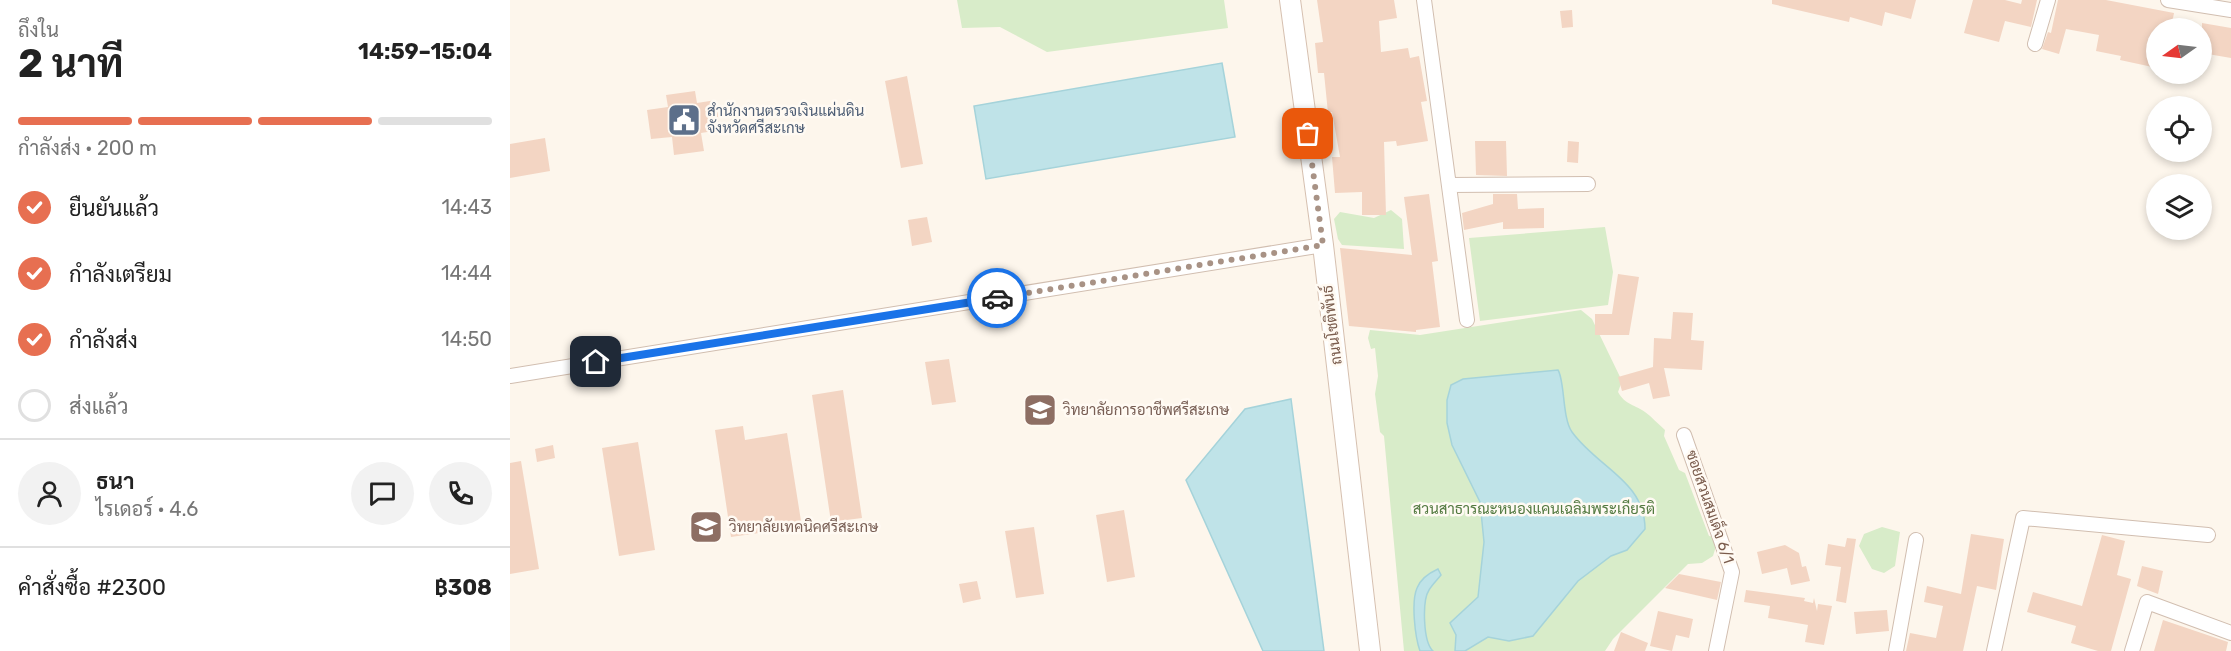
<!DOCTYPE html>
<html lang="th">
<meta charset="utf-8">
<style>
:root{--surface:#fff;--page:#f2f2f2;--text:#222;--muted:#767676;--line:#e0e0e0;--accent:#e76f51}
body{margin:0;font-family:Rubik,Sarabun,sans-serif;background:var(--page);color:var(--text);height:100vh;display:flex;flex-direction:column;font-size:22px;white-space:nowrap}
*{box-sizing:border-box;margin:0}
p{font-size:20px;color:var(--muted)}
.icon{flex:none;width:33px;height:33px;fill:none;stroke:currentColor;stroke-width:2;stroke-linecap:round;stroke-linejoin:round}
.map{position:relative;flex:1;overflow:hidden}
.sheet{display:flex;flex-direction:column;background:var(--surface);width:510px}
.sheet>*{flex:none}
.needle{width:39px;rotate:256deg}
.fabs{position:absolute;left:1636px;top:18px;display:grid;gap:12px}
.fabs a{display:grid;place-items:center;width:66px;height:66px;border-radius:50%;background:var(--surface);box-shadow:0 3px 9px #0003;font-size:30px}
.pin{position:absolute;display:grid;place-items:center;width:51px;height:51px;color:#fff;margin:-26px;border-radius:12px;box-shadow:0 3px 9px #0006}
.courier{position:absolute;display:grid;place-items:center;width:60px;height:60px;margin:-30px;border:4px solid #1a73e8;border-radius:50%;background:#fff;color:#222;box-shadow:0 2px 8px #0007}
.overview em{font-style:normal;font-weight:700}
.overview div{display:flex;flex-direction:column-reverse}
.overview{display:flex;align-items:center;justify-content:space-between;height:102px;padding:0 18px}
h1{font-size:39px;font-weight:700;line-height:45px}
.bar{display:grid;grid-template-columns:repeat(4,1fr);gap:9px 6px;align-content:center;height:72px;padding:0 18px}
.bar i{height:8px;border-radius:4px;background:var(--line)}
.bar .current{background:var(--accent)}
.bar p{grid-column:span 4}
.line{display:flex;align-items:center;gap:15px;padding:0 18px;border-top:2px solid var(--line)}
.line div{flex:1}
.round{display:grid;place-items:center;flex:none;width:63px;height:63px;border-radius:32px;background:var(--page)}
ol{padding:0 18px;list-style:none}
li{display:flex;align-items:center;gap:18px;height:66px}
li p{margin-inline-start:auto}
li .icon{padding:6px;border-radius:50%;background:var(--accent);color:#fff;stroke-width:4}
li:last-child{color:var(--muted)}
li i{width:33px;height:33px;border:3px solid var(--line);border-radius:50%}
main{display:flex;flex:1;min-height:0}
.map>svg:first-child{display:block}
</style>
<main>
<section class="sheet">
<div class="overview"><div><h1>2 นาที</h1><p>ถึงใน</p></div><em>14:59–15:04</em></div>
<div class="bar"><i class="current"></i><i class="current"></i><i class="current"></i><i></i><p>กำลังส่ง · 200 m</p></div>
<ol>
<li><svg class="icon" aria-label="check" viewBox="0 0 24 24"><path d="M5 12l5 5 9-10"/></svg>ยืนยันแล้ว<p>14:43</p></li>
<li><svg class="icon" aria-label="check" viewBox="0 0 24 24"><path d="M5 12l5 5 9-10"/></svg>กำลังเตรียม<p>14:44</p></li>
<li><svg class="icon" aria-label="check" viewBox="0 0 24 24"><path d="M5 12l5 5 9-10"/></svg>กำลังส่ง<p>14:50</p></li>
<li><i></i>ส่งแล้ว</li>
</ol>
<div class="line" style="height:108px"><a class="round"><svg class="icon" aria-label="person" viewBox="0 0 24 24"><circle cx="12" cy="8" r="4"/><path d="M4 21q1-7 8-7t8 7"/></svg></a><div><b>ธนา</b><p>ไรเดอร์ · 4.6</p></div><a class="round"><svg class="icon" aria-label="chat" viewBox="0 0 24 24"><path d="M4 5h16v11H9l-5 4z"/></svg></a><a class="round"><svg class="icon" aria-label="phone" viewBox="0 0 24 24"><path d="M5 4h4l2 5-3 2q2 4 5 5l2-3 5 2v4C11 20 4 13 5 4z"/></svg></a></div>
<div class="line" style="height:78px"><div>คำสั่งซื้อ #2300</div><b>฿308</b></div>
</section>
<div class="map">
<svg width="1721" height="651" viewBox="0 0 1721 651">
<rect width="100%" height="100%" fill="#fdf6ec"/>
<path fill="#d8ecc9" d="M447 0H714L718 28 537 52 490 27 452 28Z
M881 210 892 219 894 249 832 245 828 239 824 219 830 212 864 218Z
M1095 227 1103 272 1098 305 970 321 959 238Z
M1071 310 1082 319 1112 381 1108 392C1115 405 1126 405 1135 412 1142 417 1148 424 1155 430L1154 436 1169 470 1175 473 1199 536 1204 537 1207 543 1203 556 1192 563 1178 564 1103 639 1095 651H894L874 436 870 432 865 394 868 376 865 348 861 349 858 338 860 330 910 335Z
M1372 527 1390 532 1385 566 1374 573 1362 569 1349 546 1354 534Z"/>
<path fill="#bfe3e8" stroke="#a5d3da" stroke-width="1.5" d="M712 63 725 137 476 179 464 106Z
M1048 370C1055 381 1052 418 1062 432 1088 468 1135 481 1135 529L1117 550 1101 556 1068 581 1023 636 999 641 978 637 955 651H945L946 635 940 623 968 597 974 542 970 502 942 445 937 423V400L941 385 953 379Z
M781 399 814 651H753L676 480 735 409Z
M928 569 931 575C927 580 922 585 919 590 912 601 913 642 923 651H910C905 637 901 602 907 588 911 578 919 573 928 569Z"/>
<path fill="#f3d5c3" d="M807 0H884L887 18 869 21 871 52 898 48 900 58 909 56 917 101 911 102 918 141 887 146 886 141 874 142 876 215H852V192L825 193 822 157H830L822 112 818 113 814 73H808L805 43 813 42Z
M1262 0H1406L1401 19 1375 12 1372 26 1340 17 1339 22 1262 4Z
M1463 0H1495L1511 4 1512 0H1527L1521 27 1495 21 1489 42 1454 33Z
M1548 0H1596L1664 13 1661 28H1647V68L1610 60 1611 56 1586 51 1589 35 1556 29 1549 54 1532 49 1538 32 1541 33Z
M1062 10 1063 27 1052 28 1050 11Z
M1692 23 1721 28V58L1692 53Z
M397 76 413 164 391 168 375 81Z
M185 91 187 103 206 100 210 130 191 133 194 151 164 155 162 137 141 139 137 110 158 107 156 95Z
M35 138 40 171 0 178V144Z
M965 141H996L997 176 966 175Z
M1058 141 1069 142 1068 163 1057 162Z
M919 194 928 261 922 262 930 327 906 330V332L839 326 830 248 902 255 894 197Z
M983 194H1007L1008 209 1034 208V228L993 229V222L954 230 952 213 983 204Z
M417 217 422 242 402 246 398 220Z
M1108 274 1129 277 1119 335H1085V314H1102Z
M1163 312 1183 313 1181 340 1194 341 1192 370 1154 368 1160 396 1143 399 1139 383 1112 391 1108 377 1143 367 1144 338 1161 339Z
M439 359 446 402 422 405 415 362Z
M333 390 352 518 321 522 302 395Z
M233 426 235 440 277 433 291 521 248 528 249 533 221 537 205 430Z
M128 442 145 550 109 556 92 448Z
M43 445 45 458 27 462 25 449Z
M11 461 29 569 0 574V463Z
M614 510 625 577 597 582 586 515Z
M524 527 534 594 506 598 495 531Z
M1461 534 1494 539 1486 590 1467 586 1453 651H1396L1400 633 1426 638 1433 606 1414 602 1417 586 1451 594Z
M1592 535 1615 541 1607 575 1621 579 1601 651H1588L1561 643 1566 626 1517 612 1523 592 1572 606Z
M1337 538 1346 539 1336 603 1326 601 1331 567 1315 565 1318 544 1335 547Z
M1275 545 1289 553 1292 567 1296 566 1300 581 1281 585 1277 568 1252 574 1247 552Z
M1632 566 1653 571 1648 594 1627 586Z
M1169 574 1211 582 1207 600 1155 588Z
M467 581 471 599 453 603 449 584Z
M1236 590 1295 598 1294 601 1303 603 1304 598 1307 611 1308 604 1322 606 1314 645 1295 642 1298 625 1258 618 1260 606 1234 602Z
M1377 610 1379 631 1346 634 1344 612Z
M1148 611 1183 619 1179 638 1166 635 1162 651 1140 646Z
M1653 620 1718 642 1716 651H1644Z
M1111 632 1138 643 1135 651H1104Z"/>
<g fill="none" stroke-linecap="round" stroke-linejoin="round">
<g stroke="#d1beb0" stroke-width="16">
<path id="street" d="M914 0 957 320
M1658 0 1721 10
M1525 44 1538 0
M939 185 1078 184
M0 376 813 245
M1174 435 1222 572 1206 651
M1386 651 1406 540
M1484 651 1513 518 1698 535
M1622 651 1637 602 1721 633"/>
</g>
<g stroke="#d6c0b0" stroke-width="22">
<path id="secondary" d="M780 0 813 245 860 651"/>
</g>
<use href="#street" stroke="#fff" stroke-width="14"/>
<use href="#secondary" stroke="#fff" stroke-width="20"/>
</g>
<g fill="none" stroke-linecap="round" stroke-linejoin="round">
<path stroke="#a89285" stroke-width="6" stroke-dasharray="0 10.8" d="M487 298 813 245 798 134"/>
<path stroke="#1a73e8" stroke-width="8" d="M86 362 487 298"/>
</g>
<defs>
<g id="civic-square" transform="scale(1.725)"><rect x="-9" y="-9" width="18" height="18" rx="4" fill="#5c6f8a" stroke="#fffaf3"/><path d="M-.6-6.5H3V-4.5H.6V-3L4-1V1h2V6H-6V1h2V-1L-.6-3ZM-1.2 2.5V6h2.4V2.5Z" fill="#fff"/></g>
<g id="university-square" transform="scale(1.725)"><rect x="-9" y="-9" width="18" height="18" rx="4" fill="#8d6e63" stroke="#fffaf3"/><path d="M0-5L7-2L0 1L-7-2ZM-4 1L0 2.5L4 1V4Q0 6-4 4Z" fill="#fff"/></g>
</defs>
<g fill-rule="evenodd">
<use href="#civic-square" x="174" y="120"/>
<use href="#university-square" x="530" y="410"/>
<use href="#university-square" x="196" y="527"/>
</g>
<g text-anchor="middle" stroke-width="5" stroke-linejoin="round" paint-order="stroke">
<g font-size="15" fill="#4e5e75" stroke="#fffaf3" text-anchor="start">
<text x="197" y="116">สำนักงานตรวจเงินแผ่นดิน<tspan x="197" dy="17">จังหวัดศรีสะเกษ</tspan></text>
</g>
<g font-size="15" fill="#7a5c4d" stroke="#fffaf3">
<text transform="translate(822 325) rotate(-97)" y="5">ถนนโชติพันธ์</text>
<text transform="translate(1200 507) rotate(71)" y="5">ซอยสวนสมเด็จ 6/1</text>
</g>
<g font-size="15" fill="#785e54" stroke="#fffaf3" text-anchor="start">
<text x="553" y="415">วิทยาลัยการอาชีพศรีสะเกษ</text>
<text x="219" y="532">วิทยาลัยเทคนิคศรีสะเกษ</text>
</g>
<g font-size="15" fill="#537a41" stroke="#fffaf3">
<text x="1024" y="514">สวนสาธารณะหนองแคนเฉลิมพระเกียรติ</text>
</g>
</g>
</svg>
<div class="fabs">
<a><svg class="needle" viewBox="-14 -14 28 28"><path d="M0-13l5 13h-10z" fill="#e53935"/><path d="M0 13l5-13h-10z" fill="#767676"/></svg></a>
<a><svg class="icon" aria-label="locate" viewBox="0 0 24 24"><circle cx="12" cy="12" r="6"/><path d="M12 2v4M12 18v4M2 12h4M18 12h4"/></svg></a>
<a><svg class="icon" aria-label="layers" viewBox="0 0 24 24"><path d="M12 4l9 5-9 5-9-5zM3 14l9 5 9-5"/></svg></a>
</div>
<div class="pin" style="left:798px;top:134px;background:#ea580c"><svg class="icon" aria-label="bag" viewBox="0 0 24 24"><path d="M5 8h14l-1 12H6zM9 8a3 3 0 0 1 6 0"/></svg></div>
<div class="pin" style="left:86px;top:362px;background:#1f2937"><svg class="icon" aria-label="home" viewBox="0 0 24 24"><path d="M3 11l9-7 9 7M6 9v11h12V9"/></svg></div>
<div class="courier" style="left:487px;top:298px"><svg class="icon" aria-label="car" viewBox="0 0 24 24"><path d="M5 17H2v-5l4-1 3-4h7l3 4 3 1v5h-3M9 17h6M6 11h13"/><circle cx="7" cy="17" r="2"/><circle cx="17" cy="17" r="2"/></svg></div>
</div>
</main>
